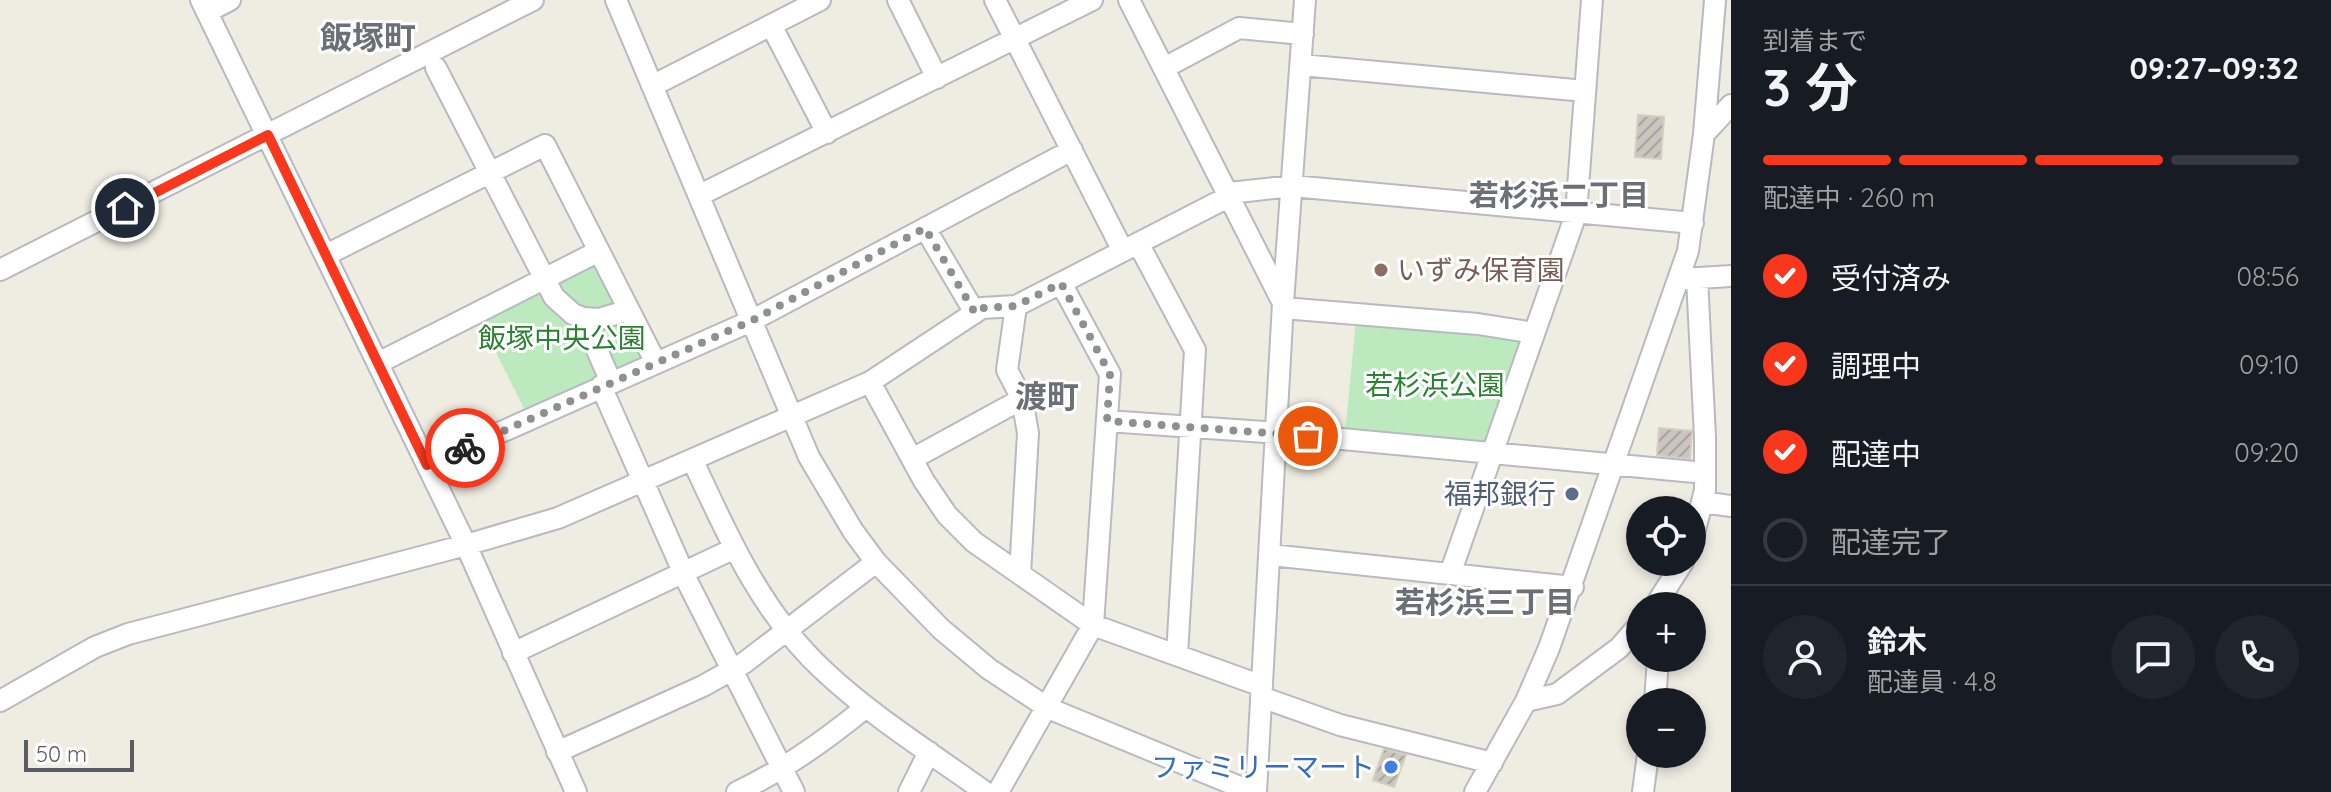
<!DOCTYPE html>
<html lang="ja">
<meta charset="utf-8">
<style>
:root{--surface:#171b24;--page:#20242c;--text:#f1f3f6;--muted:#9ea1a6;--line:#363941;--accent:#f9371d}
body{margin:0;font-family:Quicksand,"Noto Sans JP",sans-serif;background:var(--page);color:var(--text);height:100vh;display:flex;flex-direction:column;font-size:30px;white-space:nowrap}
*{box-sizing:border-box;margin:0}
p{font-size:26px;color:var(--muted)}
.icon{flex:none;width:44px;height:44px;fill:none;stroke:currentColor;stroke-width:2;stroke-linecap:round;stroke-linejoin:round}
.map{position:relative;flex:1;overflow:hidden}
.sheet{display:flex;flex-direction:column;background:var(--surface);width:600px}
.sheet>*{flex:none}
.buttons{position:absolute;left:1626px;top:496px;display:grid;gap:16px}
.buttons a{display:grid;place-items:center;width:80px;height:80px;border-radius:50%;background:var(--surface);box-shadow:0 4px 12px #0003;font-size:40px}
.scale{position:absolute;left:24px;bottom:20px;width:110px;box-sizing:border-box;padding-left:8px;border:4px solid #5a5e64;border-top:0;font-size:22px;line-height:28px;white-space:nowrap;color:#5a5e64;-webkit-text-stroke:6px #fff;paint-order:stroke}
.pin{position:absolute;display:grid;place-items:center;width:68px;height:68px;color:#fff;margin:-34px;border:4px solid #fff;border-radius:50%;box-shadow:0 2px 8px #0007}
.courier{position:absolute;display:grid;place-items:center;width:80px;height:80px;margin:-40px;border:6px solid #f9371d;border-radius:50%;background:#fff;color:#222;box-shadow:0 2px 10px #0007}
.summary em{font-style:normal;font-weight:700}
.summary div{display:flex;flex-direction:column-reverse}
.summary{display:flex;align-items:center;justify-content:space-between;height:136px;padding:0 32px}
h1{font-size:52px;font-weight:700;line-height:60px}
.bar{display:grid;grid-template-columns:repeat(4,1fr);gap:12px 8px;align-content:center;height:96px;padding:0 32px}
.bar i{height:10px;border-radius:6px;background:var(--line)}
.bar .selected{background:var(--accent)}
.bar p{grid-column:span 4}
.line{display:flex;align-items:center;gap:20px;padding:0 32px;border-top:2px solid var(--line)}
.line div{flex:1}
.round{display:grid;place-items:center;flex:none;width:84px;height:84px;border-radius:42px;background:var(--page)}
ol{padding:0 32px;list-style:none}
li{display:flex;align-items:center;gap:24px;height:88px}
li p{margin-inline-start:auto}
li .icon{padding:8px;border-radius:50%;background:var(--accent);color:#fff;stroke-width:4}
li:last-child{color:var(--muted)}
li i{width:44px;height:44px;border:4px solid var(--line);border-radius:50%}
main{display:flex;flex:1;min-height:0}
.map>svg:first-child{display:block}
</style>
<main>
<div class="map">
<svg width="1731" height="792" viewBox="0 0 1731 792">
<defs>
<pattern id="building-hatch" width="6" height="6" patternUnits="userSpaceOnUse" patternTransform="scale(2)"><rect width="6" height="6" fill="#cac6bf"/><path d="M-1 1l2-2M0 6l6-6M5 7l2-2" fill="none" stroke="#a7a49f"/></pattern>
</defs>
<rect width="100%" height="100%" fill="#efece2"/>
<path fill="#bce9be" d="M598 260 647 359 527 414 479 319Z
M1356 321 1522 337 1490 447 1345 434Z"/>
<path fill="url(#building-hatch)" stroke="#d4cec0" stroke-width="2" d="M1638 115 1664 117 1661 159 1635 157Z
M1659 428 1692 431 1690 459 1657 455Z
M1384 749 1406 755 1394 787 1373 780Z"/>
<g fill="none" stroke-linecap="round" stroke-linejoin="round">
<g stroke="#b7bac0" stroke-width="24">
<path id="minor" d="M201 0 466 545 576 792
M616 0 809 457 853 531 876 562 941 629 989 669 1048 708 1252 792
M898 0 937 78
M995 0 1123 251
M1129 0 1283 303
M207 12 230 0
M771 25 827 133
M1301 65 1585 91
M436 68 554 297 573 314 583 318 611 382
M1164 68 1239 28 1303 34
M652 86 820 0
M1704 134 1731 105
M1229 193 1292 186 1693 223
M700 195 1092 0
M925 228 975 313
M1138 243 1195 350 1177 655
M326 255 545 145 656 363
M0 270 533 0
M1683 279 1731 276
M1016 306 1007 370 1022 399 1028 433 1020 574
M1283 308 1478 324 1534 333
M583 318 599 319 629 310
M378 363 599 251
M870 382 924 481 947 515 974 542 1093 625 1262 686
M601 386 688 583 794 792
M1107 421 1278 433 1705 473
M912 459 1022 399
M693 461C727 535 762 614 824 671 873 717 931 753 985 792
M427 465 751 321 1072 150
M1702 502 1731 506
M1692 542 1705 490V437L1697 278
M1270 555 1573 587
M1450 574 1576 214 1592 0
M1655 606 1683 562
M513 653 733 549
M1261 697 1340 725 1492 763
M0 701 95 647 128 634 466 545 558 518 870 382 982 308 1016 306 1230 196
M1526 701 1557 694 1619 648 1640 624
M1655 702 1658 658
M557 752 703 686 744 663 876 562
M737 792C784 770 826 740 866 707
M909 792 929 752
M998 792 1093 625 1110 374 1061 283
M1256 792 1283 303 1305 0
M1475 792 1526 701 1549 648 1688 251 1704 134 1715 0
M1643 792 1648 754"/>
</g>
<use href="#minor" stroke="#fff" stroke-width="20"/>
</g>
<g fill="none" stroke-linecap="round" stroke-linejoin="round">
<path stroke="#8e9090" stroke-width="8" stroke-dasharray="0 14.4" d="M465 448 751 321 925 228 975 313 982 308 1016 306 1061 283 1110 374 1107 421 1308 436"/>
<path stroke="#f9371d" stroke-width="10" d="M125 208 268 135 427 465 465 448"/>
</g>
<circle fill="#8d6e63" stroke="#fff" stroke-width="3" cx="1381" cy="270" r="8"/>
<circle fill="#5c6f8a" stroke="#fff" stroke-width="3" cx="1572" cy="494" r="8"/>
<circle fill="#3f7fe0" stroke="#fff" stroke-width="3" cx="1391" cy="767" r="8"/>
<g text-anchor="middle" stroke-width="6" stroke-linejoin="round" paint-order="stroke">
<g font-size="28" fill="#785e54" stroke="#fff" text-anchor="start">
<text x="1397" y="280">いずみ保育園</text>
</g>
<g font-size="28" fill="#2c8233" stroke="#fff">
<text x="562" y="348">飯塚中央公園</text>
<text x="1435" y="395">若杉浜公園</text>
</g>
<g font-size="28" fill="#4e5e75" stroke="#fff" text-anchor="end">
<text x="1556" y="504">福邦銀行</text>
</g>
<g font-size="28" fill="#366cbe" stroke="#fff" text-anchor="end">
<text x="1375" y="777">ファミリーマート</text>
</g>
<g font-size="30" font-weight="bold" fill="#6b7076" stroke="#fff">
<text x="1559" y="206">若杉浜二丁目</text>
<text x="1485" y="613">若杉浜三丁目</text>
</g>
<g font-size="32" font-weight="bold" fill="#6b7076" stroke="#fff">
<text x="368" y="49">飯塚町</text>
<text x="1047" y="408">渡町</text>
</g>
</g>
</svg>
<div class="buttons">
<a><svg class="icon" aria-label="locate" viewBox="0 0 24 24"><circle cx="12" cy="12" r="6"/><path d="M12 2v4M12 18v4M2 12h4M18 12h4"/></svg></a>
<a>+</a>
<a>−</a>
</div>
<div class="scale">50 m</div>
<div class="pin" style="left:1308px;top:436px;background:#ea580c"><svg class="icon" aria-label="bag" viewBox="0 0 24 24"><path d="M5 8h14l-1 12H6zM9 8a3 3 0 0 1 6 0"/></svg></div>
<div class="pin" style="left:125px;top:208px;background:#1f2937"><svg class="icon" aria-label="home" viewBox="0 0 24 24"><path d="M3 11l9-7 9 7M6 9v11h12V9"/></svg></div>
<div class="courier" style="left:465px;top:448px"><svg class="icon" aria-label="bike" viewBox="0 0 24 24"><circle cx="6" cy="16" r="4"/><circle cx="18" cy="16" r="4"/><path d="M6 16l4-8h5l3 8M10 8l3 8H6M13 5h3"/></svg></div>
</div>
<section class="sheet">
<div class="summary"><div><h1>3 分</h1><p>到着まで</p></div><em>09:27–09:32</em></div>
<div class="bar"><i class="selected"></i><i class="selected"></i><i class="selected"></i><i></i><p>配達中 · 260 m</p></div>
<ol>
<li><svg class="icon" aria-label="check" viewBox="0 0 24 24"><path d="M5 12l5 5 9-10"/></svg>受付済み<p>08:56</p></li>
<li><svg class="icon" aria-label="check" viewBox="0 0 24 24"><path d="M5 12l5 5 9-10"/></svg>調理中<p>09:10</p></li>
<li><svg class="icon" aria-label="check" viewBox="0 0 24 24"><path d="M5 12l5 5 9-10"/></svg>配達中<p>09:20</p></li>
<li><i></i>配達完了</li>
</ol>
<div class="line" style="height:144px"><a class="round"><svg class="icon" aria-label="person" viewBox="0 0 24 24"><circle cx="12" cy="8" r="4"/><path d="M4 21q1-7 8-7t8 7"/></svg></a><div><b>鈴木</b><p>配達員 · 4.8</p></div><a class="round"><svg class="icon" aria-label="chat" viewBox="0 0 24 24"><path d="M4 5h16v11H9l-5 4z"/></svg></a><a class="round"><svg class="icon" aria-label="phone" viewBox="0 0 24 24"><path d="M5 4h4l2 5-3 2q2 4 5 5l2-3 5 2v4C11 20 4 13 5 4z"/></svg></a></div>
</section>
</main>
